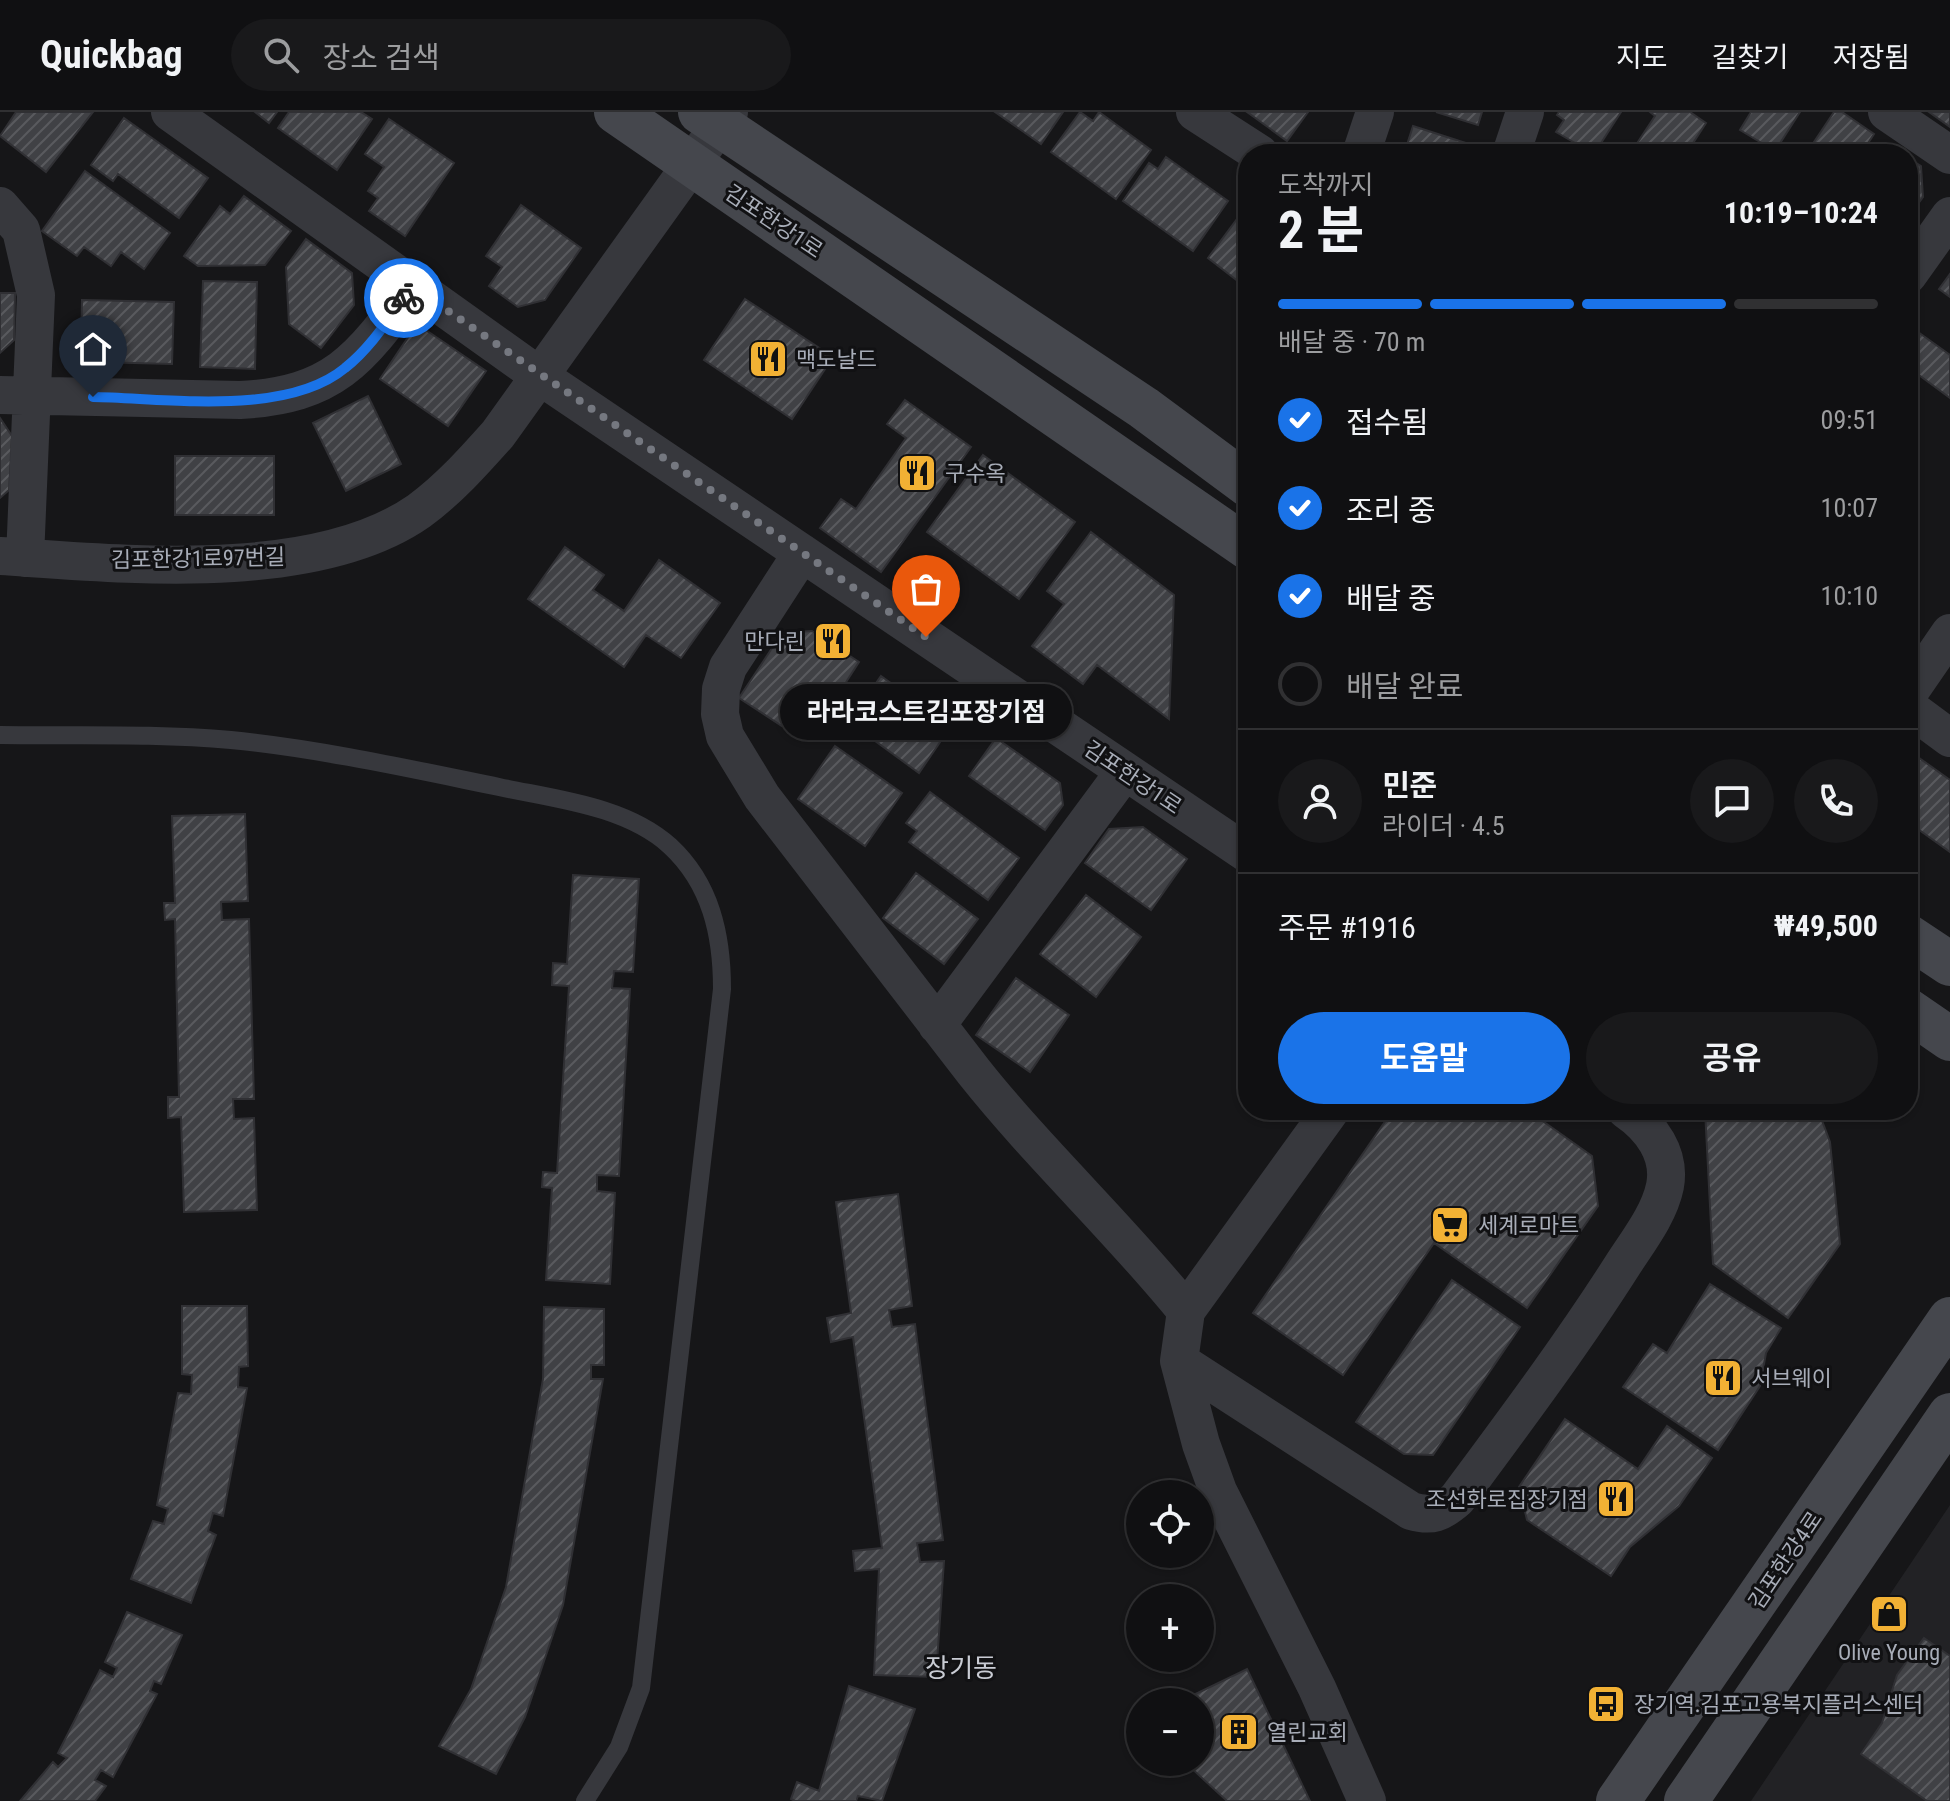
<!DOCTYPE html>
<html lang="ko">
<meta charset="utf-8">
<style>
:root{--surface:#101012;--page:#19191b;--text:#f1f3f6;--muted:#9c9d9f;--line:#303032;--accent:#1a73e8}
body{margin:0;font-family:"Roboto Condensed","Noto Sans KR",sans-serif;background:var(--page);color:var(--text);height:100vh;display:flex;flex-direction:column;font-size:30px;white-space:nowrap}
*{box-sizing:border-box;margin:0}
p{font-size:26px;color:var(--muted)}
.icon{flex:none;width:44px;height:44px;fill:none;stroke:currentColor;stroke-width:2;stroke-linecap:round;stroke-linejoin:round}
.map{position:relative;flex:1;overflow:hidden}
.drawer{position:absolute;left:1238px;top:32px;width:680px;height:976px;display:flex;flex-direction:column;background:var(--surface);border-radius:32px;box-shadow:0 2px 6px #0004,0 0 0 2px var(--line)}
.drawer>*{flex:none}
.tools{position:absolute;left:1126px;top:1368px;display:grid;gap:16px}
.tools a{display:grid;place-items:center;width:88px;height:88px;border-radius:50%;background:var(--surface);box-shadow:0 2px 6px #0004,0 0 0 2px var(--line);font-size:40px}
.pin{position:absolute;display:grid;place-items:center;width:68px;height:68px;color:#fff;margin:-82px -34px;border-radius:50% 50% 50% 0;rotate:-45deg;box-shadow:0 0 8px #0007}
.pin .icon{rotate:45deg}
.courier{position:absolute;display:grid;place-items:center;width:80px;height:80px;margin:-40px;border:6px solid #1a73e8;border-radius:50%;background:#fff;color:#222;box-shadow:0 2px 10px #0007}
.bubble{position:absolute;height:56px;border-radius:28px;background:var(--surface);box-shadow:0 2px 6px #0004,0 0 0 2px var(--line);font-size:26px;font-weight:700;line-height:56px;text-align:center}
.overview em{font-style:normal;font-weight:700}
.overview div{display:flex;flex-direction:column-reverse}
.overview{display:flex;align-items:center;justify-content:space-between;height:136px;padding:0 40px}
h1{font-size:52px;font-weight:700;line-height:60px}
.bar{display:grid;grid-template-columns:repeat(4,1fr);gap:12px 8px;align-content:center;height:96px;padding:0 40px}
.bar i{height:10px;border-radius:6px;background:var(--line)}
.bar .on{background:var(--accent)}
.bar p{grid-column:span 4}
.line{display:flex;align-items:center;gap:20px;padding:0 40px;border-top:2px solid var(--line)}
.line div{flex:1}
.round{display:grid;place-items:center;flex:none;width:84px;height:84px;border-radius:42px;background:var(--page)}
ol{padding:0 40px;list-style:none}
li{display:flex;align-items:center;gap:24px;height:88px}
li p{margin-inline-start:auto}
li .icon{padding:8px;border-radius:50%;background:var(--accent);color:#fff;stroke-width:4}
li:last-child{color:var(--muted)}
li i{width:44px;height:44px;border:4px solid var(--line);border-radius:50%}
.primary-button{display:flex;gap:16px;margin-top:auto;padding:16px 40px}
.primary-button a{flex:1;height:92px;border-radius:48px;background:var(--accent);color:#fff;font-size:32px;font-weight:700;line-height:92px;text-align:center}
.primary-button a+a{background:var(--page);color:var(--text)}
header{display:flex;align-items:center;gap:48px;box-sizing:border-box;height:112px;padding:0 40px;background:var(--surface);border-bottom:2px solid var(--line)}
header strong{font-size:38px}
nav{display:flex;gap:44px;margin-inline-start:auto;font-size:28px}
.search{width:560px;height:72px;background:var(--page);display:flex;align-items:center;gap:20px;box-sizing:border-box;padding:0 28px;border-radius:44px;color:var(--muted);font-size:30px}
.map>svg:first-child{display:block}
</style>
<header>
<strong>Quickbag</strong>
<div class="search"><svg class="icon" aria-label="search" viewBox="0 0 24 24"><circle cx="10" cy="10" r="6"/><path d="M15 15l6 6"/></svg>장소 검색</div>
<nav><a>지도</a><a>길찾기</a><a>저장됨</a></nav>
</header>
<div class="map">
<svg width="1950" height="1689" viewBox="0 0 1950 1689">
<defs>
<pattern id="building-hatch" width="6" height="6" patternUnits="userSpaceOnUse" patternTransform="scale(2)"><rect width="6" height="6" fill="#404145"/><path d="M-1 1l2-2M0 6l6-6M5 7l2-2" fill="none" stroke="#595a5e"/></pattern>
</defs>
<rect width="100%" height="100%" fill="#161618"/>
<path fill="#222225" d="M1950 1393V1689H1751Z"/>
<path fill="url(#building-hatch)" stroke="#303034" stroke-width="2" d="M16 0H93L46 60 0 24Z
M255 0H277L269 11Z
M289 0H361L372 7 337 58 278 16Z
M995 0H1063L1041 32Z
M1080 0 1093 9 1099 0 1151 38 1116 87 1051 40Z
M1247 0H1308L1287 29Z
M1436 0H1482L1478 13Z
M1559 0H1621L1594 42 1556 20 1564 8 1557 3Z
M1650 0H1690L1706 11 1686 42H1630L1655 4Z
M1751 0H1800L1775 39 1740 18Z
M1834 0H1842L1874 22 1861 42H1806Z
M1929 0H1950V15Z
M124 6 208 66 179 106 118 62 113 69 91 53Z
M389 7 454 51 405 124 369 99 378 86 368 79 384 55 365 42Z
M1413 14 1478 35 1476 42H1404Z
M1166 45 1228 89 1193 139 1123 89 1149 51 1158 57Z
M1908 46 1921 54 1923 85 1908 106Z
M85 59 170 121 144 157 121 140 111 154 84 135 77 144 42 119Z
M244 84 291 119 265 153 198 154 184 144 220 94 230 102Z
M521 93 581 136 545 188 518 195 489 174 502 155 486 144Z
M1243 99 1248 103V177L1208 146Z
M306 127 352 161 354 193 321 236 289 212 286 155Z
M1950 162V185L1939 177Z
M203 169 257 170 255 257 200 255Z
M0 181H15L14 228 0 241Z
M745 187 833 245 792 307 704 248Z
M82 188 174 190 172 252 95 250 96 236H81Z
M417 212 486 259 448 314 380 267Z
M1918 220 1950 243V286L1908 255V234Z
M368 284 401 352 346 379 313 311Z
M905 288 971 335 881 460 820 416 841 387 856 397 906 326 887 312Z
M0 306 12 324 9 378 0 386Z
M983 343 1075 410 1019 487 927 420Z
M175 344H274V403H175Z
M1091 420 1174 483 1169 607 1097 553 1083 572 1032 534 1064 492 1047 479Z
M565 435 604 463 593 478 624 499 659 448 720 491 681 546 646 523 624 555 528 487Z
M812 519 859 550 826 601 801 584 782 614 739 586 782 521Z
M881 564 951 614 919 661 849 610Z
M1248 572V635L1242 631Z
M996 626 1060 671 1063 693 1045 718 969 664Z
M835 634 902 681 865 734 798 687Z
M1908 638 1950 668V740L1908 710Z
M930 680 1019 746 988 788 909 730 917 719 906 711Z
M245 702 248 789 221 790 222 808 249 807 254 987H233L234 1007 254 1006 257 1098 184 1100 181 1005 168 1006V985H179L175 807 165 808 164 791H175L172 704Z
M1143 715 1187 747 1151 798 1085 751 1109 717Z
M916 761 978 807 944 852 883 806Z
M573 763 639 767 633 860 614 859 612 876 630 877 619 1064 597 1063V1079L615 1081 610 1172 546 1168 552 1076 542 1075 543 1060 557 1061 569 874 552 873 553 851 567 852Z
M1086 783 1141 825 1096 885 1040 842Z
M1016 866 1069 903 1030 960 976 923Z
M1393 998H1527L1592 1044 1598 1094 1527 1196 1434 1131 1343 1263 1253 1201Z
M1705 998H1818L1830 1030 1840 1132 1788 1206 1713 1152Z
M898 1082 912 1194 889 1198 892 1215 915 1212 943 1428 917 1431 920 1450 944 1449 936 1565 874 1563 879 1457 855 1459 853 1439 882 1436 853 1225 831 1230 827 1206 851 1201 836 1090Z
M1452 1168 1520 1215 1433 1343 1404 1342 1356 1310Z
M1710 1172 1781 1216 1766 1241 1760 1274 1718 1338 1623 1275 1653 1232 1667 1241Z
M182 1194H247L248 1254 239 1255 238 1275 247 1276 223 1404 213 1401 208 1419 216 1423 191 1491 131 1467 153 1409 164 1412 168 1397 157 1393 178 1281 191 1282 192 1263 182 1262Z
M544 1195 604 1197V1253H591V1267H603L563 1493 525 1605 496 1662 439 1634 471 1577 506 1475 543 1267Z
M1565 1307 1638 1357 1667 1314 1712 1346 1679 1394 1630 1435 1611 1464 1527 1408 1519 1375Z
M127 1500 182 1523 161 1572 154 1569 150 1579 157 1582 113 1665 101 1658 95 1668 106 1674 95 1689H20L53 1650 58 1655 67 1646 58 1641 100 1558 113 1565 117 1556 105 1550Z
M1924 1526 1950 1544V1689H1927L1861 1642 1882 1611 1897 1563Z
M1247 1557 1310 1689H1227L1189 1654 1187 1650H1200V1590H1179Z
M849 1574 915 1597 882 1689 858 1684 856 1689H795L791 1687 797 1670 819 1679Z"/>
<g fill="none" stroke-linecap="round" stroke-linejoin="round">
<path stroke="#37383d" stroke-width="18" d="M0 623C76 624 155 621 231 628 321 637 411 657 499 675 555 687 626 694 670 734 711 772 722 823 722 877L641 1576 619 1635 585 1689"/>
<path stroke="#37383d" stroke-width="38" d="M170 0 541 265 1248 742
M1195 0 1260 42
M1887 0 1950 43
M1361 42 1375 0
M1511 42 1525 0
M0 94 21 118 36 183 25 446
M1908 163 1950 104
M0 283 240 288C335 283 360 247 413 175
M802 441 728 555 721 577 720 602 725 624 762 685 974 960C1040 1043 1119 1116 1186 1199
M0 444C122 452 315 472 419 399 449 377 473 350 498 322L729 0
M1908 582 1950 521
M1908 595 1950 626
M937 913 1125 659
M1331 998 1186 1199 1179 1249 1201 1332 1218 1379 1317 1576 1367 1689
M1179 1249 1411 1399C1432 1405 1441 1401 1457 1387 1514 1310 1571 1234 1622 1154 1638 1129 1659 1103 1665 1074 1671 1042 1651 1015 1626 998"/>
<path stroke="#45474d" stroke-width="44" d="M616 0 1248 436
M700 0 1144 296 1248 373
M1908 824 1950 852
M1908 898 1950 927
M1618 1689 1950 1207
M1686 1689 1950 1303"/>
</g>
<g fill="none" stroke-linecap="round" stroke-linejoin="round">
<path stroke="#757880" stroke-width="8" stroke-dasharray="0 14.4" d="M404 186 413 175 926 525"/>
<path stroke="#1a73e8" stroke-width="10" d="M93 285C166 286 286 305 345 256 369 237 386 211 404 186"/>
</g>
<defs>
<g id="restaurant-square" transform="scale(2)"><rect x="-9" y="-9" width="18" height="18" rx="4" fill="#f2b134" stroke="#111113"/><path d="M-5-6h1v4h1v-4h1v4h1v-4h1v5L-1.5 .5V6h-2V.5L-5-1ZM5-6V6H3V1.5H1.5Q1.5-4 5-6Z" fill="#111"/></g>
<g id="supermarket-square" transform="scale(2)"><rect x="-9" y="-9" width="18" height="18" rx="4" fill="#f2b134" stroke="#111113"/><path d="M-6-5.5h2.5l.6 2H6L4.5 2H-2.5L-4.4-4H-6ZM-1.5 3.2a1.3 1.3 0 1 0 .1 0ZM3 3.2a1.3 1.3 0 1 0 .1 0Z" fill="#111"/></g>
<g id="shop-square" transform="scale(2)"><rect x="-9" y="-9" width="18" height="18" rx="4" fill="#f2b134" stroke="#111113"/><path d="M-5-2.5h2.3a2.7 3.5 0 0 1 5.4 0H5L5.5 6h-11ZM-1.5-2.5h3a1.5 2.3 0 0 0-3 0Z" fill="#111"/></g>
<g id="bus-square" transform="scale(2)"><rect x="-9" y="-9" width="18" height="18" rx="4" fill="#f2b134" stroke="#111113"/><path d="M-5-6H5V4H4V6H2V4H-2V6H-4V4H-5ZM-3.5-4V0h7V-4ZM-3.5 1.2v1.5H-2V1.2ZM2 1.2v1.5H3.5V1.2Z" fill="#111"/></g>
<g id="building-square" transform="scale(2)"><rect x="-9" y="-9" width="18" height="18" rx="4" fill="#f2b134" stroke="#111113"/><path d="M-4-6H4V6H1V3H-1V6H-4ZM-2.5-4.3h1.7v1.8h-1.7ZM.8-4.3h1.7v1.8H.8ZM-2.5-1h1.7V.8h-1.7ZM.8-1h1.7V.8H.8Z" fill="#111"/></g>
</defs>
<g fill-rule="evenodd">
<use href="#restaurant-square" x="768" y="247"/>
<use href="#restaurant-square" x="917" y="361"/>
<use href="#restaurant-square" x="833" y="529"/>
<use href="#supermarket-square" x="1450" y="1113"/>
<use href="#restaurant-square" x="1723" y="1266"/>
<use href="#restaurant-square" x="1616" y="1387"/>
<use href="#shop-square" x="1889" y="1502"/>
<use href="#bus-square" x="1606" y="1592"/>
<use href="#building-square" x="1239" y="1620"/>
</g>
<g text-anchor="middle" stroke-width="6" stroke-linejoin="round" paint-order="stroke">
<g font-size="22" fill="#a8adb8" stroke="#111113">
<text transform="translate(774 109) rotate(34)" y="8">김포한강1로</text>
<text transform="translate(198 446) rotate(-1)" y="8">김포한강1로97번길</text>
<text transform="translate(1133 665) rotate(34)" y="8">김포한강1로</text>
<text transform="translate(1785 1448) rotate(-56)" y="8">김포한강4로</text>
</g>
<g font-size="22" fill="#a8adb8" stroke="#111113" text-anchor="start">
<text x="796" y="255">맥도날드</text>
<text x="945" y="369">구수옥</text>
<text x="805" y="537" text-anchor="end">만다린</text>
<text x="1478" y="1121">세계로마트</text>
<text x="1751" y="1274">서브웨이</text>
<text x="1588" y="1395" text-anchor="end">조선화로집장기점</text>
<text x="1889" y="1548" text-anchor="middle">Olive Young</text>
<text x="1634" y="1600">장기역.김포고용복지플러스센터</text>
<text x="1267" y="1628">열린교회</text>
</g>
<g font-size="26" fill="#c9ccd4" stroke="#111113">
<text x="961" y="1565">장기동</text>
</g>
</g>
</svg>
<div class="tools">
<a><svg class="icon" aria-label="locate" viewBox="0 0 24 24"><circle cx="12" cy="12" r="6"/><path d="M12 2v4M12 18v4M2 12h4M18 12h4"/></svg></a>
<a>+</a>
<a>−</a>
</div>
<div class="pin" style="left:926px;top:525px;background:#ea580c"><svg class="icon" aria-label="bag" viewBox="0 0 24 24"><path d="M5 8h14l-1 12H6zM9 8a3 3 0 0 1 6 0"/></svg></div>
<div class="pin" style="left:93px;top:285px;background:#1f2937"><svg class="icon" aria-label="home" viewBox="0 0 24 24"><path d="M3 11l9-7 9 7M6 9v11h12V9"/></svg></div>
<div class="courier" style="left:404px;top:186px"><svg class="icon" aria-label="bike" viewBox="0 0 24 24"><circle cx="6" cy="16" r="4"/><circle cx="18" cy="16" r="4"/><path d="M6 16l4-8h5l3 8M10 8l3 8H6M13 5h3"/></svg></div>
<div class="bubble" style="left:780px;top:572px;width:292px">라라코스트김포장기점</div>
<section class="drawer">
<div class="overview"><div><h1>2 분</h1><p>도착까지</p></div><em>10:19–10:24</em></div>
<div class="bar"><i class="on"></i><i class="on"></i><i class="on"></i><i></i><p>배달 중 · 70 m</p></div>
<ol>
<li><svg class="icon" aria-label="check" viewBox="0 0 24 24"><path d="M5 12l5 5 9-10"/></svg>접수됨<p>09:51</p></li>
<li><svg class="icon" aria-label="check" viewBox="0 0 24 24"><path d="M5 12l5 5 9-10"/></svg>조리 중<p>10:07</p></li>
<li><svg class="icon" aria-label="check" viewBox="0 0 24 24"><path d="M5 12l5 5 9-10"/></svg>배달 중<p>10:10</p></li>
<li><i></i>배달 완료</li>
</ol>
<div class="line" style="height:144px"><a class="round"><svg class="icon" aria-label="person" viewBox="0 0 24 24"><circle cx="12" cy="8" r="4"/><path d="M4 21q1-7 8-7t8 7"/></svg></a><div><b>민준</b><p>라이더 · 4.5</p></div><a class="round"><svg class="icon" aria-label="chat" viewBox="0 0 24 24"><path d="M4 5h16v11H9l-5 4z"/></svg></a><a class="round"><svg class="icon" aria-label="phone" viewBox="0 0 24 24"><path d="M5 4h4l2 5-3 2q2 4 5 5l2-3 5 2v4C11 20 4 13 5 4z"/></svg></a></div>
<div class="line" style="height:104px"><div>주문 #1916</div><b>₩49,500</b></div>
<div class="primary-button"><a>도움말</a><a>공유</a></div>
</section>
</div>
